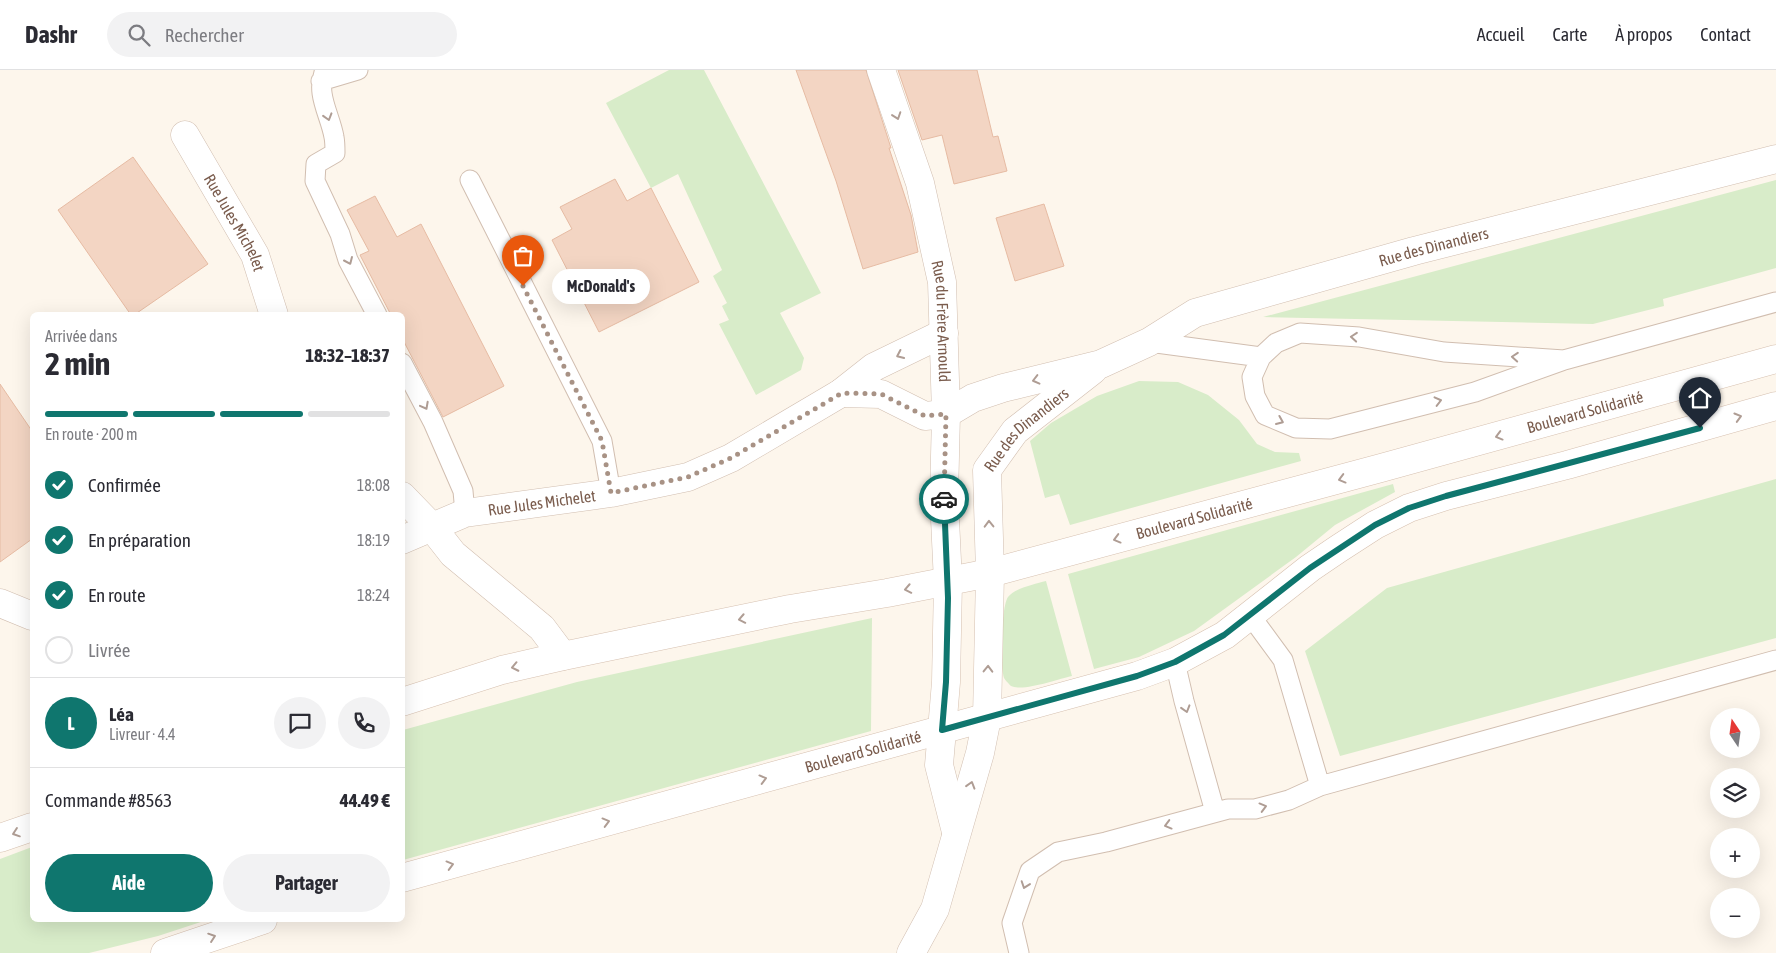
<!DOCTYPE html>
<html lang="fr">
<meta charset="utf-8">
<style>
:root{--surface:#fff;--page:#f2f2f3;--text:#2b2b33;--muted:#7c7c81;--line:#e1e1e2;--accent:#0f766e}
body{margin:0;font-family:"Asap Condensed",sans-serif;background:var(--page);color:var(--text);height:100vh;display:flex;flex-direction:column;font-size:19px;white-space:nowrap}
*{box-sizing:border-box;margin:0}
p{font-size:16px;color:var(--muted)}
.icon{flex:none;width:28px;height:28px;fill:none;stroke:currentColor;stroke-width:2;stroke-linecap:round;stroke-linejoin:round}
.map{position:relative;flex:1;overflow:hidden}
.drawer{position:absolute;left:30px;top:242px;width:375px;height:610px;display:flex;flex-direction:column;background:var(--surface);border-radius:8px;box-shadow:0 5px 20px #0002}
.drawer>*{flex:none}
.needle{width:32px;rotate:347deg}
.fabs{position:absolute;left:1710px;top:638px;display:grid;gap:10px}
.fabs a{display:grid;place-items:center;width:50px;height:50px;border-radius:50%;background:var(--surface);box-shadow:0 5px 20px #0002;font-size:25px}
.pin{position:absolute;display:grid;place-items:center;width:42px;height:42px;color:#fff;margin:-51px -21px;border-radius:50% 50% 50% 0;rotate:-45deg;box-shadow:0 0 5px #0007}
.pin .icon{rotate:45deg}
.courier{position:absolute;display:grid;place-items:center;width:50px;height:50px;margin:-25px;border:4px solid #0f766e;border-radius:50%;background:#fff;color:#222;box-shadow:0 1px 6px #0007}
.bubble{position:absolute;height:35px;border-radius:18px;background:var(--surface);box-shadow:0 5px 20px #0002;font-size:16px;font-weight:700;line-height:35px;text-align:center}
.summary em{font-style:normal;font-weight:700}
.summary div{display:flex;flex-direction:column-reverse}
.summary{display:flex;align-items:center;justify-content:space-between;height:85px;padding:0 15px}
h1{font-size:32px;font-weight:700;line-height:38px}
.bar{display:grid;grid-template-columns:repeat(4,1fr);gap:8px 5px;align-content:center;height:60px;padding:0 15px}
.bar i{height:6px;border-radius:4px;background:var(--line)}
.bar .on{background:var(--accent)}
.bar p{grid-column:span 4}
.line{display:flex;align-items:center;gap:12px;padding:0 15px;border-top:1px solid var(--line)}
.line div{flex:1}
.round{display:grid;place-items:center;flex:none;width:52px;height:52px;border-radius:26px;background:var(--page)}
ol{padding:0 15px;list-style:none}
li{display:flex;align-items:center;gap:15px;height:55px}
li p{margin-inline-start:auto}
li .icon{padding:5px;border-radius:50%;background:var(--accent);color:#fff;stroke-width:4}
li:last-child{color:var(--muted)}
li i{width:28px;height:28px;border:2px solid var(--line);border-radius:50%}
.primary-button{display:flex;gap:10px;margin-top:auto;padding:10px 15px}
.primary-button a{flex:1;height:58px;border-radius:30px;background:var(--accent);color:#fff;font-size:20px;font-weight:700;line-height:58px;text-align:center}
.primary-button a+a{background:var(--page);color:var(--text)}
header{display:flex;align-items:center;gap:30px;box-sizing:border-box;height:70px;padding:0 25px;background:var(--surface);border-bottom:1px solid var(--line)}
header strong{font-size:24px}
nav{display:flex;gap:28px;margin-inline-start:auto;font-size:18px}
.search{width:350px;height:45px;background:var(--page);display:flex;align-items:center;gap:12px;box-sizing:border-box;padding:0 18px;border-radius:28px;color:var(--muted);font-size:19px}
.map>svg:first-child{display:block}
</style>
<header>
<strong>Dashr</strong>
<div class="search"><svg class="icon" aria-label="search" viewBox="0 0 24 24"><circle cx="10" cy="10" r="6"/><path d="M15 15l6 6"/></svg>Rechercher</div>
<nav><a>Accueil</a><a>Carte</a><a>À propos</a><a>Contact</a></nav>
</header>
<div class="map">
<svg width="1776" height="883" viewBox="0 0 1776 883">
<rect width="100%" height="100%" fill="#fdf6ec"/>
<path fill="#d8ecc9" d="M669 0H704L821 223 780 243 804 288 801 300 756 325 719 254 729 250 722 236 727 233 713 206 722 200 678 104 651 118 606 33Z
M1776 110V198L1663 229 1664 236 1593 254 1263 247Z
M1139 311 1178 312 1208 325 1239 350 1257 374 1275 382 1299 383 1301 391 1070 455 1059 424 1045 428 1030 371 1051 353 1097 326Z
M1776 409V568L1340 686 1305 581 1387 518Z
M1393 414 1395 422 1335 455 1296 487 1194 561 1139 587 1094 599 1068 504Z
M1046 511 1072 606C1058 609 1023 622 1011 616 1009 614 1005 610 1004 608 1000 596 1001 537 1008 527 1015 518 1035 514 1046 511Z
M872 548 871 661 403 790V660L577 612Z
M32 777V850H207L158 866 89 883H0V789Z"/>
<path fill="#f3d5c3" stroke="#e6bba3" d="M796 0H866L891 78H889L911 145 918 182 863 199 836 111Z
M898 0H977L993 67 998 66 1007 101 954 114 942 65 922 70Z
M133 87 208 194 134 245H131L58 140Z
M615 109 627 131 651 118 699 212 599 262 552 170 572 159 560 137Z
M375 126 397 167 421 154 504 316 443 347 402 268V245H391L360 185 369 181 347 140Z
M1044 134 1064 196 1015 211 996 148Z
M0 314 32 361V469L0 492Z"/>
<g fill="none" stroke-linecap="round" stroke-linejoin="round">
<g stroke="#d1beb0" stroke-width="21">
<path id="lane" d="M325 0C315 24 330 44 334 67 335 72 335 78 335 83L316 94 315 111 340 164 348 190 377 245
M321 11 358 0
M470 110 602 371 611 423
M1149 272 1261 287
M1564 290 1444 282 1359 267 1300 263 1276 273 1261 287 1252 307 1255 326 1265 345 1296 358 1330 359 1475 322 1564 290 1776 232
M402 293 433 352 463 421 465 443
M1250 545 1283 590 1320 716
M1175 592 1184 631 1215 742
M1019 883 1012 853 1030 801 1058 782 1106 772 1228 739H1255L1289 730 1320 716 1776 590"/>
</g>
<g stroke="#d1beb0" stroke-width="29">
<g id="street">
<path id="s1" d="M881 0 920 113 942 212 946 344 944 428 948 512"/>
<path id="s2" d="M185 65 255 185 274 245"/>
<path id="s3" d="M841 323 881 324 925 346 946 344 973 328 1003 318 1101 294 1149 272 1195 243 1414 181 1776 89"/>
<path d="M402 426 431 456 453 484 542 558 563 586"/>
<path id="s4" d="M402 470 465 443 611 423 688 407 731 388 841 323 874 297 944 263"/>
<path id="s5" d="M990 503 987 400 1015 361 1093 300"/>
<path d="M0 533 32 546"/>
<path d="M942 660 939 695 956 762"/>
<path d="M911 883 935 839 980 683 987 648"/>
</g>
</g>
<g stroke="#d6c0b0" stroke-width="29">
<g id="secondary">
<path id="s6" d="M402 632 502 600 563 586 790 539 887 523 990 503 1381 398 1776 289"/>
<path d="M987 648 990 503"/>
<path d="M942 660 946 612 948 512"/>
<path d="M0 768 32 757"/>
<path id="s7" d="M402 808 1137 606 1175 592 1225 565 1310 498 1338 479 1375 455 1409 438 1446 426 1567 395 1776 336"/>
<path d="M165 883 263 850"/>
</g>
</g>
<use href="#lane" stroke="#fff" stroke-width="19"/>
<use href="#street" stroke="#fff" stroke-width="28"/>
<use href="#secondary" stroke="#fff" stroke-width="28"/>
</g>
<defs><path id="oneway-chevron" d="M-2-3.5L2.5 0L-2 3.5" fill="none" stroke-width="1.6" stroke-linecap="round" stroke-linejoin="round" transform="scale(1.25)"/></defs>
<g stroke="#af9d94">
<use href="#oneway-chevron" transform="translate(897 46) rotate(71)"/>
<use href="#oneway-chevron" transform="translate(328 47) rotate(73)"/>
<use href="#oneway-chevron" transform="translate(349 191) rotate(66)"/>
<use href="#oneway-chevron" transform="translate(1354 267) rotate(-175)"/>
<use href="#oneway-chevron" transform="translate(900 285) rotate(155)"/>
<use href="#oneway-chevron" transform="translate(1515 287) rotate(-176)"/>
<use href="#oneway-chevron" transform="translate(1036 310) rotate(166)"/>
<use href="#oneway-chevron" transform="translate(1438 331) rotate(-14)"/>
<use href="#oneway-chevron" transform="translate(425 336) rotate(62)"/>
<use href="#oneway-chevron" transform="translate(1738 347) rotate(-16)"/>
<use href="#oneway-chevron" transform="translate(1280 351) rotate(23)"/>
<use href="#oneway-chevron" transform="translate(1499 366) rotate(165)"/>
<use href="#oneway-chevron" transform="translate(1342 409) rotate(165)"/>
<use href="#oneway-chevron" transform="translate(989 454) rotate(-91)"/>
<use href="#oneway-chevron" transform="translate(1117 469) rotate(165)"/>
<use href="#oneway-chevron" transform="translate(908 519) rotate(169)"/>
<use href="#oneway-chevron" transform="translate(742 549) rotate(169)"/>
<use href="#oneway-chevron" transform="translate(515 597) rotate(168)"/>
<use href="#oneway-chevron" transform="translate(988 599) rotate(-89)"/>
<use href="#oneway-chevron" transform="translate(1186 639) rotate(73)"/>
<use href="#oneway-chevron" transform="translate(763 709) rotate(-15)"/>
<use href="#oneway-chevron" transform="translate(971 715) rotate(-73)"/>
<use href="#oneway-chevron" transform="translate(1263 737) rotate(-15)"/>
<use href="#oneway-chevron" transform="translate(606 752) rotate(-15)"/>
<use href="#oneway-chevron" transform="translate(1168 755) rotate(165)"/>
<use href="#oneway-chevron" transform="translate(16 763) rotate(161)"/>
<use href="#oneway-chevron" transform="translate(450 795) rotate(-15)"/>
<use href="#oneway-chevron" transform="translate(1025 815) rotate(109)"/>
<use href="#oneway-chevron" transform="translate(212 867) rotate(-19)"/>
</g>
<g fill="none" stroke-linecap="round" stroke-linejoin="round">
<path stroke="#a89285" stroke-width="5" stroke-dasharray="0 9" d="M523 216 602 371 611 423 688 407 731 388 842 323 881 324 925 346 946 344 944 429"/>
<path stroke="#0f766e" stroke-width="6" d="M944 429 948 528 946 612 942 660 1137 606 1175 592 1224 565 1310 498 1375 455 1409 438 1446 426 1700 358"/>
</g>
<g text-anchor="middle" stroke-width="4" stroke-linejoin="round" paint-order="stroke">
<g font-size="16" fill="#7a5c4d" stroke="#fffaf3">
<text dy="6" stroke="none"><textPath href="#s2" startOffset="101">Rue Jules Michelet</textPath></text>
<text dy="6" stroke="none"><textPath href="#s3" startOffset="629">Rue des Dinandiers</textPath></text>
<text dy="6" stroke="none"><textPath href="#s1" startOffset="260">Rue du Frère Arnould</textPath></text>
<text dy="6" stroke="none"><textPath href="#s6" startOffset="1219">Boulevard Solidarité</textPath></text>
<text dy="6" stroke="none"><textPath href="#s5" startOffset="160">Rue des Dinandiers</textPath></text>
<text dy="6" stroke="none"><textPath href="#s4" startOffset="146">Rue Jules Michelet</textPath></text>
<text dy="6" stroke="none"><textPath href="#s6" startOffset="814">Boulevard Solidarité</textPath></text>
<text dy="6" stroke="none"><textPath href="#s7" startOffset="478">Boulevard Solidarité</textPath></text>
</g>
</g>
</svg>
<div class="fabs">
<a><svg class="needle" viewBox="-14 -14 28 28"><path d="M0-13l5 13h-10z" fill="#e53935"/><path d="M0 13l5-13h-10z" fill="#7c7c81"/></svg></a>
<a><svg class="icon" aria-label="layers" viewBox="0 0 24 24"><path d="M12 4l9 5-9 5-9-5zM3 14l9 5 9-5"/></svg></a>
<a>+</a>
<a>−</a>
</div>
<div class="pin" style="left:523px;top:216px;background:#ea580c"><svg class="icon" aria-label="bag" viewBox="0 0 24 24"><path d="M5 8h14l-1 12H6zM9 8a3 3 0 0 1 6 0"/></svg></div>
<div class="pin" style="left:1700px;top:358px;background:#1f2937"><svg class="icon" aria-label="home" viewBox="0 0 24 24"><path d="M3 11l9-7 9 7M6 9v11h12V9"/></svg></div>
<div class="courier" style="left:944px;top:429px"><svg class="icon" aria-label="car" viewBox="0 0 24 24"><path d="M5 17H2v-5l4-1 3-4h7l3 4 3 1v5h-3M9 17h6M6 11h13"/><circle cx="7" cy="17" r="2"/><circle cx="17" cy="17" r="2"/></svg></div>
<div class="bubble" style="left:552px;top:199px;width:98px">McDonald's</div>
<section class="drawer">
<div class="summary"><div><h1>2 min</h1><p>Arrivée dans</p></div><em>18:32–18:37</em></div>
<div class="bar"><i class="on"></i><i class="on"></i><i class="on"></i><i></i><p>En route · 200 m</p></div>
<ol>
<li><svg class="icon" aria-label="check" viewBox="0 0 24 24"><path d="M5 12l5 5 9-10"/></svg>Confirmée<p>18:08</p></li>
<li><svg class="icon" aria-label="check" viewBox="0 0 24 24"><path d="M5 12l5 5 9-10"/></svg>En préparation<p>18:19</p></li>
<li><svg class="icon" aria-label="check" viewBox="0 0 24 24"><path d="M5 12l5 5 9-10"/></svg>En route<p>18:24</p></li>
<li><i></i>Livrée</li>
</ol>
<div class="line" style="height:90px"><b class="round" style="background:var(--accent);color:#fff">L</b><div><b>Léa</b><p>Livreur · 4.4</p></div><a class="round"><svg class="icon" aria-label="chat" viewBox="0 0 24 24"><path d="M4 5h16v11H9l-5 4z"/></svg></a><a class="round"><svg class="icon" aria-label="phone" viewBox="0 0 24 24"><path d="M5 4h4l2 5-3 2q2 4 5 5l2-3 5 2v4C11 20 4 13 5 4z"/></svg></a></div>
<div class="line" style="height:65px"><div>Commande #8563</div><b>44.49 €</b></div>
<div class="primary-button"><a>Aide</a><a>Partager</a></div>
</section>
</div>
